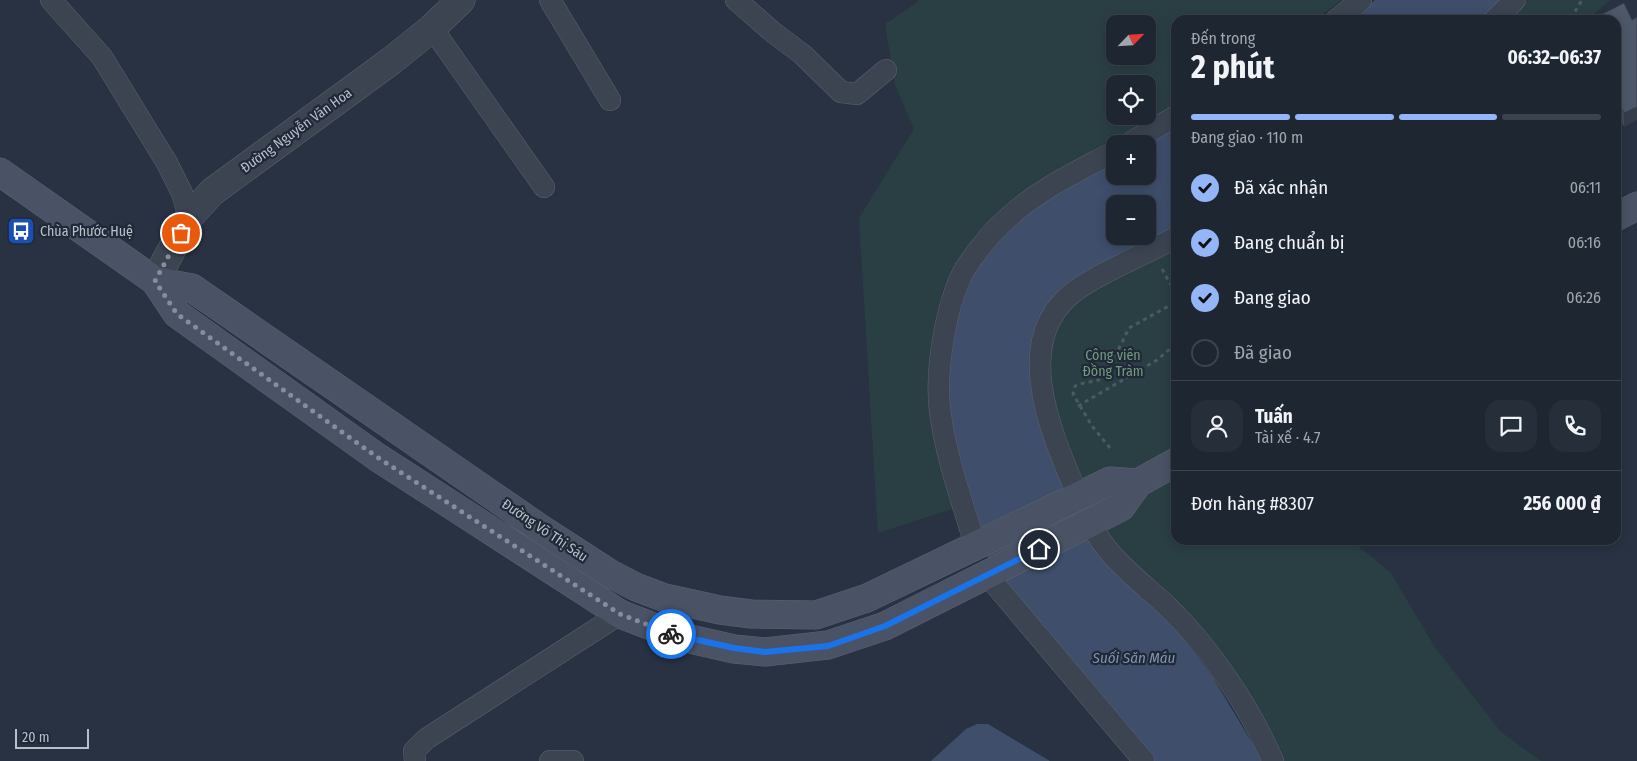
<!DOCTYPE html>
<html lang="vi">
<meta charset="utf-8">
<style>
:root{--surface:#1e2632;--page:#262e3a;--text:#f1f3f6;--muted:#a1a5ac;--line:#3c434d;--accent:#94b5f7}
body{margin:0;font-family:"Fira Sans Condensed",sans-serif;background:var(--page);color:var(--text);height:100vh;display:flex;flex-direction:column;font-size:19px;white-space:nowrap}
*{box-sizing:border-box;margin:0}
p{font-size:16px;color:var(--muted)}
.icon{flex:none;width:28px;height:28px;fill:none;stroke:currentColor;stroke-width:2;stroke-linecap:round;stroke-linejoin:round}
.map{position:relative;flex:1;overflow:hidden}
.side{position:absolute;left:1171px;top:15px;width:450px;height:530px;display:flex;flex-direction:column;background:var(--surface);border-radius:15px;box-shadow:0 2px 12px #0003,0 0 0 1px var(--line)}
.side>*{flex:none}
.needle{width:32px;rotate:65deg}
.buttons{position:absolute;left:1106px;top:15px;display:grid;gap:10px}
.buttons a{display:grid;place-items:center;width:50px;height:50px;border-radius:10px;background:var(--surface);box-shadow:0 2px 12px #0003,0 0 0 1px var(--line);font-size:25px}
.scale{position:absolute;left:15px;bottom:12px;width:74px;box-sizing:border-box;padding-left:5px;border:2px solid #b9bfcc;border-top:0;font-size:14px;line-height:18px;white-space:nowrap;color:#b9bfcc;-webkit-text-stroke:4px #202938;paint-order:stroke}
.pin{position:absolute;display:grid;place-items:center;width:42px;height:42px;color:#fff;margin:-21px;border:2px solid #fff;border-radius:50%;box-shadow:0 1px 5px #0007}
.courier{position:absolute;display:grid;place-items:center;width:50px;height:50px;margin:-25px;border:4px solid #1a73e8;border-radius:50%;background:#fff;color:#222;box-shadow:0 1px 6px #0007}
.head em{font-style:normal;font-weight:700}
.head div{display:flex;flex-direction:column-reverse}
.head{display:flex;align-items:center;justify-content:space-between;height:85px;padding:0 20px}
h1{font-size:32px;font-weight:700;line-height:38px}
.bar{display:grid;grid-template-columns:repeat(4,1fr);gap:8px 5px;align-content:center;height:60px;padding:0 20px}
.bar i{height:6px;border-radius:4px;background:var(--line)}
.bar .selected{background:var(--accent)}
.bar p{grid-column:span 4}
.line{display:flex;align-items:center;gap:12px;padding:0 20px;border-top:1px solid var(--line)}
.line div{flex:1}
.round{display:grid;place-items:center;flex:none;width:52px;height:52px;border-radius:15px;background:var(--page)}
ol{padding:0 20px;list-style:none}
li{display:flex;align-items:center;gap:15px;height:55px}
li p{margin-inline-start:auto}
li .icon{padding:5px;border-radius:50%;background:var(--accent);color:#111;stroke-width:4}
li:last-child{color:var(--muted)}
li i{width:28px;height:28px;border:2px solid var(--line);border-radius:50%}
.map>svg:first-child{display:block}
</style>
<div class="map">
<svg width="1637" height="761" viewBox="0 0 1637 761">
<rect width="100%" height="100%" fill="#283243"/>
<path fill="#2a3f44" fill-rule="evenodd" d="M917 0H1342L1315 20H1176V105L1055 171 1018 196 977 233 943 289 935 320 931 415 952 509 878 533 859 218 914 129 895 85 885 24 918 2ZM1115 24H1148V56H1115ZM1115 84H1148V116H1115Z
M1527 0H1610L1588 20H1507Z
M1176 247V451L1143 470 1082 482 1055 409 1049 354 1059 321 1085 294Z
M1176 468V540H1351L1391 573 1434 646 1501 732 1541 761H1282L1142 574 1105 532 1142 487Z"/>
<path fill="#3e4e6b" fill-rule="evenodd" d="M1375 0H1503L1481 20H1350Z
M1176 127V226L1088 274 1045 309 1032 340V373L1074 508 1087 533 1174 626 1212 676 1263 761H1154L1000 579 986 554 957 453 949 407V363L958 312 975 269 1014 224 1042 202 1115 161V176H1148V144ZM1115 204H1148V236H1115Z
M977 724H988L1050 761H931L966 729Z"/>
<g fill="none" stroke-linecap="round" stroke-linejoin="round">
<g stroke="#5a6270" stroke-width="22">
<path id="minor" d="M51 0 102 57 167 163 182 193 189 217
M550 0 610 100
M736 0 774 33 802 54 841 92 857 94 886 70
M1336 20 1361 0
M1494 20 1515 0
M432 28 544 187
M1128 144 1176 116
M1078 496C1052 435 1007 336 1079 288 1109 268 1145 255 1176 237
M1091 524C1108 559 1140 581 1168 607 1211 649 1249 706 1273 761
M976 547C962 502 946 457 940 411 935 372 946 295 969 263 979 248 995 229 1009 217 1039 189 1079 171 1115 151
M987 575 1144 761
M415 761 414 751 426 739 620 614
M550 761H573"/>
</g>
<g stroke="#5a6270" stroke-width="29">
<path id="tertiary" d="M155 281 189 217 212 192 391 61 432 28 461 0"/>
</g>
<g stroke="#5a6270" stroke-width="29">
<path id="secondary" d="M0 172 155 281 177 314 377 457 620 614 677 636 734 649 765 652 828 645 885 626 1121 507 1138 483 1176 462
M1616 217 1637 206
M155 281 192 288 541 529 609 573 636 587 665 598 720 610 751 614 816 615 867 598 1110 481 1138 483"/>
</g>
<path stroke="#485c60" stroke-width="3" stroke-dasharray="4 4" stroke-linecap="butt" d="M1562 20 1573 15 1582 0
M1162 269 1176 294
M1078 406 1157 360 1176 344
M1110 448 1092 426 1073 394 1075 386C1085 381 1096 383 1105 377L1129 328 1176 302"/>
<use href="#minor" stroke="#3c4452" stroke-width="21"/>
<use href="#tertiary" stroke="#3c4452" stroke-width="28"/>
<use href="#secondary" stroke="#4a5365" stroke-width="28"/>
</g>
<path fill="#434c5c" d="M1616 20H1632L1624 127 1616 111Z"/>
<path fill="#373e4b" d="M1637 107V120L1624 127V113Z"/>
<path fill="#4e586b" stroke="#373e4b" d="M1624 3 1632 20 1637 17V107L1624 113 1616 98V20H1591Z"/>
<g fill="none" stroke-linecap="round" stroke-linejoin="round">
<path stroke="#868e9c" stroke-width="5" stroke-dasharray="0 9" d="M181 233 155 281 177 314 377 457 620 614 671 634"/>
<path stroke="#1a73e8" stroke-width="6" d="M671 634 734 648 765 652 828 646 885 626 1039 549"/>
</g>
<defs>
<g id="bus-square" transform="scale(1.4375)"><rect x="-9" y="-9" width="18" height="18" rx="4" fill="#1a4fb4" stroke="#202938"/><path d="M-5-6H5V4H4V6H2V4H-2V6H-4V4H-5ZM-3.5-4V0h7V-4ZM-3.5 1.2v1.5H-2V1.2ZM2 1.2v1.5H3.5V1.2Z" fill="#fff"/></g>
</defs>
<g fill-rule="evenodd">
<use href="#bus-square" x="21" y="231"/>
</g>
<g text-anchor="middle" stroke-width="4.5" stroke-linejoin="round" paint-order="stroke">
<g font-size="14" fill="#b9bfcc" stroke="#202938">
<text transform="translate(296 130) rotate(-36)" y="5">Đường Nguyễn Văn Hoa</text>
<text transform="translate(545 530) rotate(34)" y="5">Đường Võ Thị Sáu</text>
</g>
<g font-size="14" fill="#b9bfcc" stroke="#202938" text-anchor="start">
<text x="40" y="236">Chùa Phước Huệ</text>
</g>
<g font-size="14" fill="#719c7d" stroke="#202938">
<text x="1113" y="360">Công viên<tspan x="1113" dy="16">Đồng Tràm</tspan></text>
</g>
<g font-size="15" font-style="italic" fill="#8194b2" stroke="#202938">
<text x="1134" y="663">Suối Săn Máu</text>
</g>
</g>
</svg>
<div class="buttons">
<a><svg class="needle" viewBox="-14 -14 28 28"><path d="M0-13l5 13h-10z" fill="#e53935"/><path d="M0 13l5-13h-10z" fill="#a1a5ac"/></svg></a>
<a><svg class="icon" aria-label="locate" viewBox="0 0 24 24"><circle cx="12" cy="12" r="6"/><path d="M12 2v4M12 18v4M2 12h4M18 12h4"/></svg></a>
<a>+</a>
<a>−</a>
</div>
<div class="scale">20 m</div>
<div class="pin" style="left:181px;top:233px;background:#ea580c"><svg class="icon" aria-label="bag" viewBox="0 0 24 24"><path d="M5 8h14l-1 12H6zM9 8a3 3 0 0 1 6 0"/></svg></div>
<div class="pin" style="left:1039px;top:549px;background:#1f2937"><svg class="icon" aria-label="home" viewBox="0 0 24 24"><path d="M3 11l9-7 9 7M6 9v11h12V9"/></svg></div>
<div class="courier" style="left:671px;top:634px"><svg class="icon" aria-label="bike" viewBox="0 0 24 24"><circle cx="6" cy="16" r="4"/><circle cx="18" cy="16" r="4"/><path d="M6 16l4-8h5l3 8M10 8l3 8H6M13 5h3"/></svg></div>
<section class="side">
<div class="head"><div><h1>2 phút</h1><p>Đến trong</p></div><em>06:32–06:37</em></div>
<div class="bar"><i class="selected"></i><i class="selected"></i><i class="selected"></i><i></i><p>Đang giao · 110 m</p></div>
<ol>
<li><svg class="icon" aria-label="check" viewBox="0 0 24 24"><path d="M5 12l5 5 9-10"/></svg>Đã xác nhận<p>06:11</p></li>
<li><svg class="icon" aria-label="check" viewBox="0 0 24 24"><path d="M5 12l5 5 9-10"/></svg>Đang chuẩn bị<p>06:16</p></li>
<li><svg class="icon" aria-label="check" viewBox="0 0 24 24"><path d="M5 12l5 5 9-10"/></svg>Đang giao<p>06:26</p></li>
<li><i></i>Đã giao</li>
</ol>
<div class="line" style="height:90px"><a class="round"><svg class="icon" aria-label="person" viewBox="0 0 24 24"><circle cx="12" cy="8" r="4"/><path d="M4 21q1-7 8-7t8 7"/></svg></a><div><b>Tuấn</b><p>Tài xế · 4.7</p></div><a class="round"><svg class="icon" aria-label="chat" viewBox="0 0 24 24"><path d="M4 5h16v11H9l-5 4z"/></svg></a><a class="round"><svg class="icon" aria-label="phone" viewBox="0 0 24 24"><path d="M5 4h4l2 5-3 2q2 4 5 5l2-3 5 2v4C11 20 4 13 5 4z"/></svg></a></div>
<div class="line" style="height:65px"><div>Đơn hàng #8307</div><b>256 000 ₫</b></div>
</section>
</div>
